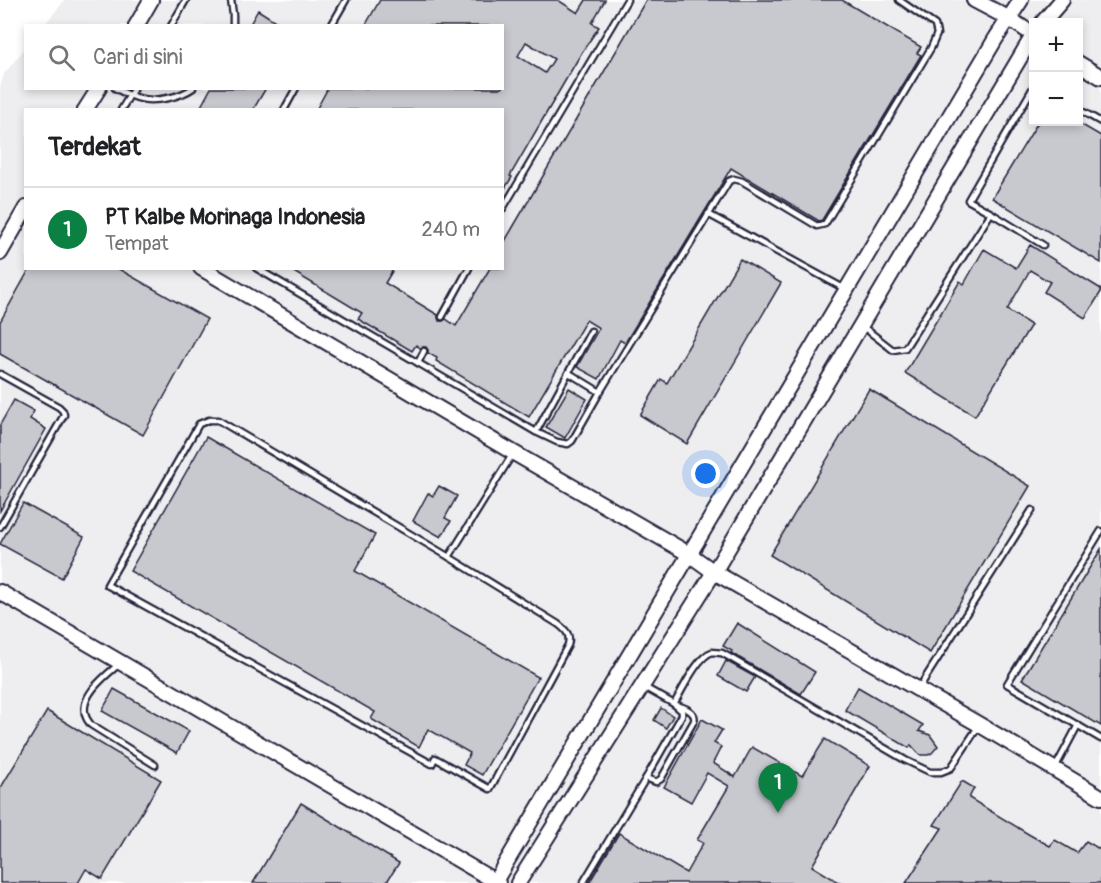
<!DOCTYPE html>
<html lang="id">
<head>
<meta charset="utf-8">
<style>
  :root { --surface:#fff; --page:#f2f2f2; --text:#202124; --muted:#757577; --line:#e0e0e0; --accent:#0b8043 }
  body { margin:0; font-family:Pangolin,sans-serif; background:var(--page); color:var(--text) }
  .controls { position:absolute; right:18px; top:18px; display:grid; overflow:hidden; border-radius:0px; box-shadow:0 3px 9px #0003 }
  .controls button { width:54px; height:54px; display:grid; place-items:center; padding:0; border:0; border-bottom:2px solid var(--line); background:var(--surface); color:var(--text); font:30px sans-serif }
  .you { position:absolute; left:706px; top:474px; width:21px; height:21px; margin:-15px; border:4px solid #fff; border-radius:50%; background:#1a73e8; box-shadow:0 0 0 9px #1a73e833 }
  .badge { display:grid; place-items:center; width:39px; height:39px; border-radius:50%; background:var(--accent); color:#fff; font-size:20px; font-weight:700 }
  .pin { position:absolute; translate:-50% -50px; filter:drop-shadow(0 2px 3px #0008) }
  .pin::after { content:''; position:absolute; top:32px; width:21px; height:18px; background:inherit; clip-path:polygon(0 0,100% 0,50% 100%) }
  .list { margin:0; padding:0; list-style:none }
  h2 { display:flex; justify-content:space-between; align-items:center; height:78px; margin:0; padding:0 24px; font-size:26px }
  h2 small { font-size:20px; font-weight:400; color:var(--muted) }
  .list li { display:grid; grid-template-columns:39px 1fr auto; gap:18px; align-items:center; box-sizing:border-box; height:84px; padding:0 24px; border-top:2px solid var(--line) }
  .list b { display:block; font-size:22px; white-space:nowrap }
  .list p { margin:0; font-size:20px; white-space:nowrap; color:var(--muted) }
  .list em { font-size:20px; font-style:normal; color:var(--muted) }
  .icon { flex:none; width:33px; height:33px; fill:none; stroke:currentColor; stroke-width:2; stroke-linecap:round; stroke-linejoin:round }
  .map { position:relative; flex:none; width:1101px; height:883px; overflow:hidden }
  .search { position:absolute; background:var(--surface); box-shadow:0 3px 9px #0003; left:24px; top:24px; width:480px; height:66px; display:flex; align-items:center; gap:15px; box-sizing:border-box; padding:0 21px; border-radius:0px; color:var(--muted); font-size:22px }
  .panel { position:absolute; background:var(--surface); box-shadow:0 3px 9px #0003; left:24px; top:108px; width:480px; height:162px; border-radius:0px }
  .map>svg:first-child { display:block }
  .built { fill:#eeeef1; fill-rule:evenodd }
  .building { fill:#c8c8cf; stroke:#22223b; stroke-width:1.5; fill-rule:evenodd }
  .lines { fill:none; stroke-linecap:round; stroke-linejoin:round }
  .lane-casing { stroke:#22223b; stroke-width:9 }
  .secondary-casing { stroke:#22223b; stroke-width:18 }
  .lane { stroke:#fff; stroke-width:4.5 }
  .secondary { stroke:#fff; stroke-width:14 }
</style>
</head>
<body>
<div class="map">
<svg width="1101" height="883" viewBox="0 0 1101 883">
  <rect width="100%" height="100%" fill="#fff"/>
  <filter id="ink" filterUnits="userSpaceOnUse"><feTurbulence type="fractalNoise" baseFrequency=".0167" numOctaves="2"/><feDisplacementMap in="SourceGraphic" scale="12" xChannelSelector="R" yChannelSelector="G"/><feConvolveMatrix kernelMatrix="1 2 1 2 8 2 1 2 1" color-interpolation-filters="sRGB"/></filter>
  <g filter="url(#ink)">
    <path class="built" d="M65,0H1101V883H0V87L4,74L25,48L26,88H502V26L44,25ZM1034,22H1078V122H1034ZM26,110H502V268H26Z"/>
    <g class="building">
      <path d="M380,0H558L578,13L586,0H605L592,23L599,27L582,52L540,124L510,176L512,177L502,193V110H316L328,88H502V26H365ZM526,42L554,59L545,73L518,56Z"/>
      <path d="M646,0H842L921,47L917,53L921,55L822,220L819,221L731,168L625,343L620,340L599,379L577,367L599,328L586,320L529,417L436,361L437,358L428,353V350L426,347H423L420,348L416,345L412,351L358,319L362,313L287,268H394L385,283L438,315V318L439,321H443L446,319L456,326L490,268H502V246Z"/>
      <path d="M258,10L283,26H249Z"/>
      <path d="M211,88H266L253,110H199Z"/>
      <path d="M1038,122H1077L1101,136V263L992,198Z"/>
      <path d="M1030,245L1101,289V292L1085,318L1044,292L1050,282L1030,270L1007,310L1031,325L975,416L905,373L960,281L964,284L984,249L1016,268Z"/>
      <path d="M740,259L781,283L687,444L640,415L661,379L667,383Z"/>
      <path d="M30,268H117L207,319L143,435L0,354V322Z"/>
      <path d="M569,388L587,399L565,438L546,427Z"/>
      <path d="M869,389L1030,486L930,653L770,555Z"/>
      <path d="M14,400L34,411L30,419L46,429L0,511V425Z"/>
      <path d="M206,437L375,535L355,571L538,677L482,775L464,765L470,753L428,729L419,747L371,719L375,712L130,571Z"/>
      <path d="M439,486L457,496L445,518L451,521L441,537L413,521L428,493L433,496Z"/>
      <path d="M23,503L84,537L62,578L0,544Z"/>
      <path d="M1101,549V726L1022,679Z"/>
      <path d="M737,623L815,672L801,694L731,653L732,651L723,646Z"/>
      <path d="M726,661L755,677L746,692L718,676Z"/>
      <path d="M858,687L923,725L919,731L930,735L938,746L932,753L928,755H921L918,753L911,745L909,748L845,710Z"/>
      <path d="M114,689L189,731L177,753L102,711Z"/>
      <path d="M661,708L673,716L666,728L654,720Z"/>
      <path d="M47,711L161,780L102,879L86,869L78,883H0V789Z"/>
      <path d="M702,719L722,730L714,743L721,747L713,763L735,777L752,747L802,776L825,739L870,766L812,866L840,883H589L619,833L686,873L703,843L697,840L729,786L707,773L691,802L664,787Z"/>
      <path d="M962,781L974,788L969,798L1030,835L1050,846L1055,840L1077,853L1086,841L1101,850V883H906L942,828L934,825Z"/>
      <path d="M301,803L399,863L386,883H253Z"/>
    </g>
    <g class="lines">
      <g class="lane-casing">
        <g id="lane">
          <path d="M231,0L233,15V26"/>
          <path d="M171,26L186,0"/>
          <path d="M331,26L346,0"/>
          <path d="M115,88C124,93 132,97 142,99C157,102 180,97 193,88"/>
          <path d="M1078,109L1101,122"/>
          <path d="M121,110L134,88"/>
          <path d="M284,110L296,88"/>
          <path d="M502,210L627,0"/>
          <path d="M991,213L968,200L1034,86"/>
          <path d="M708,214L845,289"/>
          <path d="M256,268L536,432L557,442L568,444L572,441L600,392L729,181L734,179L742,181L817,226L825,224L931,48L937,34L935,25L899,0"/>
          <path d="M442,317L469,268"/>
          <path d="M862,326L893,350L905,348L991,213L1043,245"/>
          <path d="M418,363L424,351"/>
          <path d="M569,373L600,392"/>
          <path d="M0,374L59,407L63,411L64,415L0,527"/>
          <path d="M209,420H218L449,557L558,624C566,630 571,635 568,645L490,789L435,758L432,764L107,585L199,424Z"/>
          <path d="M536,432L591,331"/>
          <path d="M1101,531L1007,684L1101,739"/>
          <path d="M449,557L512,455"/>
          <path d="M118,665C105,676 78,697 86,717C87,720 89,722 91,725L155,765"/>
          <path d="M919,688L1032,510"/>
          <path d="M674,704C682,691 697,657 712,652C714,652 720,653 722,653L905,760L930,772H941L951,768L978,727"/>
          <path d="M1055,768L1078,725"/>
          <path d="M646,778L656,782L661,779L694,721C697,712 684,707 676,705"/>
          <path d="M583,883L646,778L682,715V711L674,704L644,687"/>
        </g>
      </g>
      <g class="secondary-casing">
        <g id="secondary">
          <path d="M974,0L1008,18L1034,35"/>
          <path d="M1043,22L1062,0"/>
          <path d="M136,26L151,0"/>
          <path d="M1078,63L1101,77"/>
          <path d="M85,110L99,88"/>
          <path d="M0,253L26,208"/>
          <path d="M201,268L514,453L689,554L714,572L980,725L1101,797"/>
          <path d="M0,592L498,883"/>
          <path d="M494,883L996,38L1021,0"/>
          <path d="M518,883L714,572L1034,34"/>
        </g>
      </g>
      <use href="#lane" class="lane"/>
      <use href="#secondary" class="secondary"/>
    </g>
  </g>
</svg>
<div class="controls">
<button>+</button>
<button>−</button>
</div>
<div class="you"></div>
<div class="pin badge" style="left:778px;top:813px">1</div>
<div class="search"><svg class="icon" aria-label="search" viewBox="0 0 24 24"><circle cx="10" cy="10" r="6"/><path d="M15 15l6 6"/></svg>Cari di sini</div>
<section class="panel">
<h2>Terdekat<small></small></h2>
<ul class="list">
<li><span class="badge">1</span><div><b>PT Kalbe Morinaga Indonesia</b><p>Tempat</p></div><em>240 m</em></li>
</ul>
</section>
</div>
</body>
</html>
